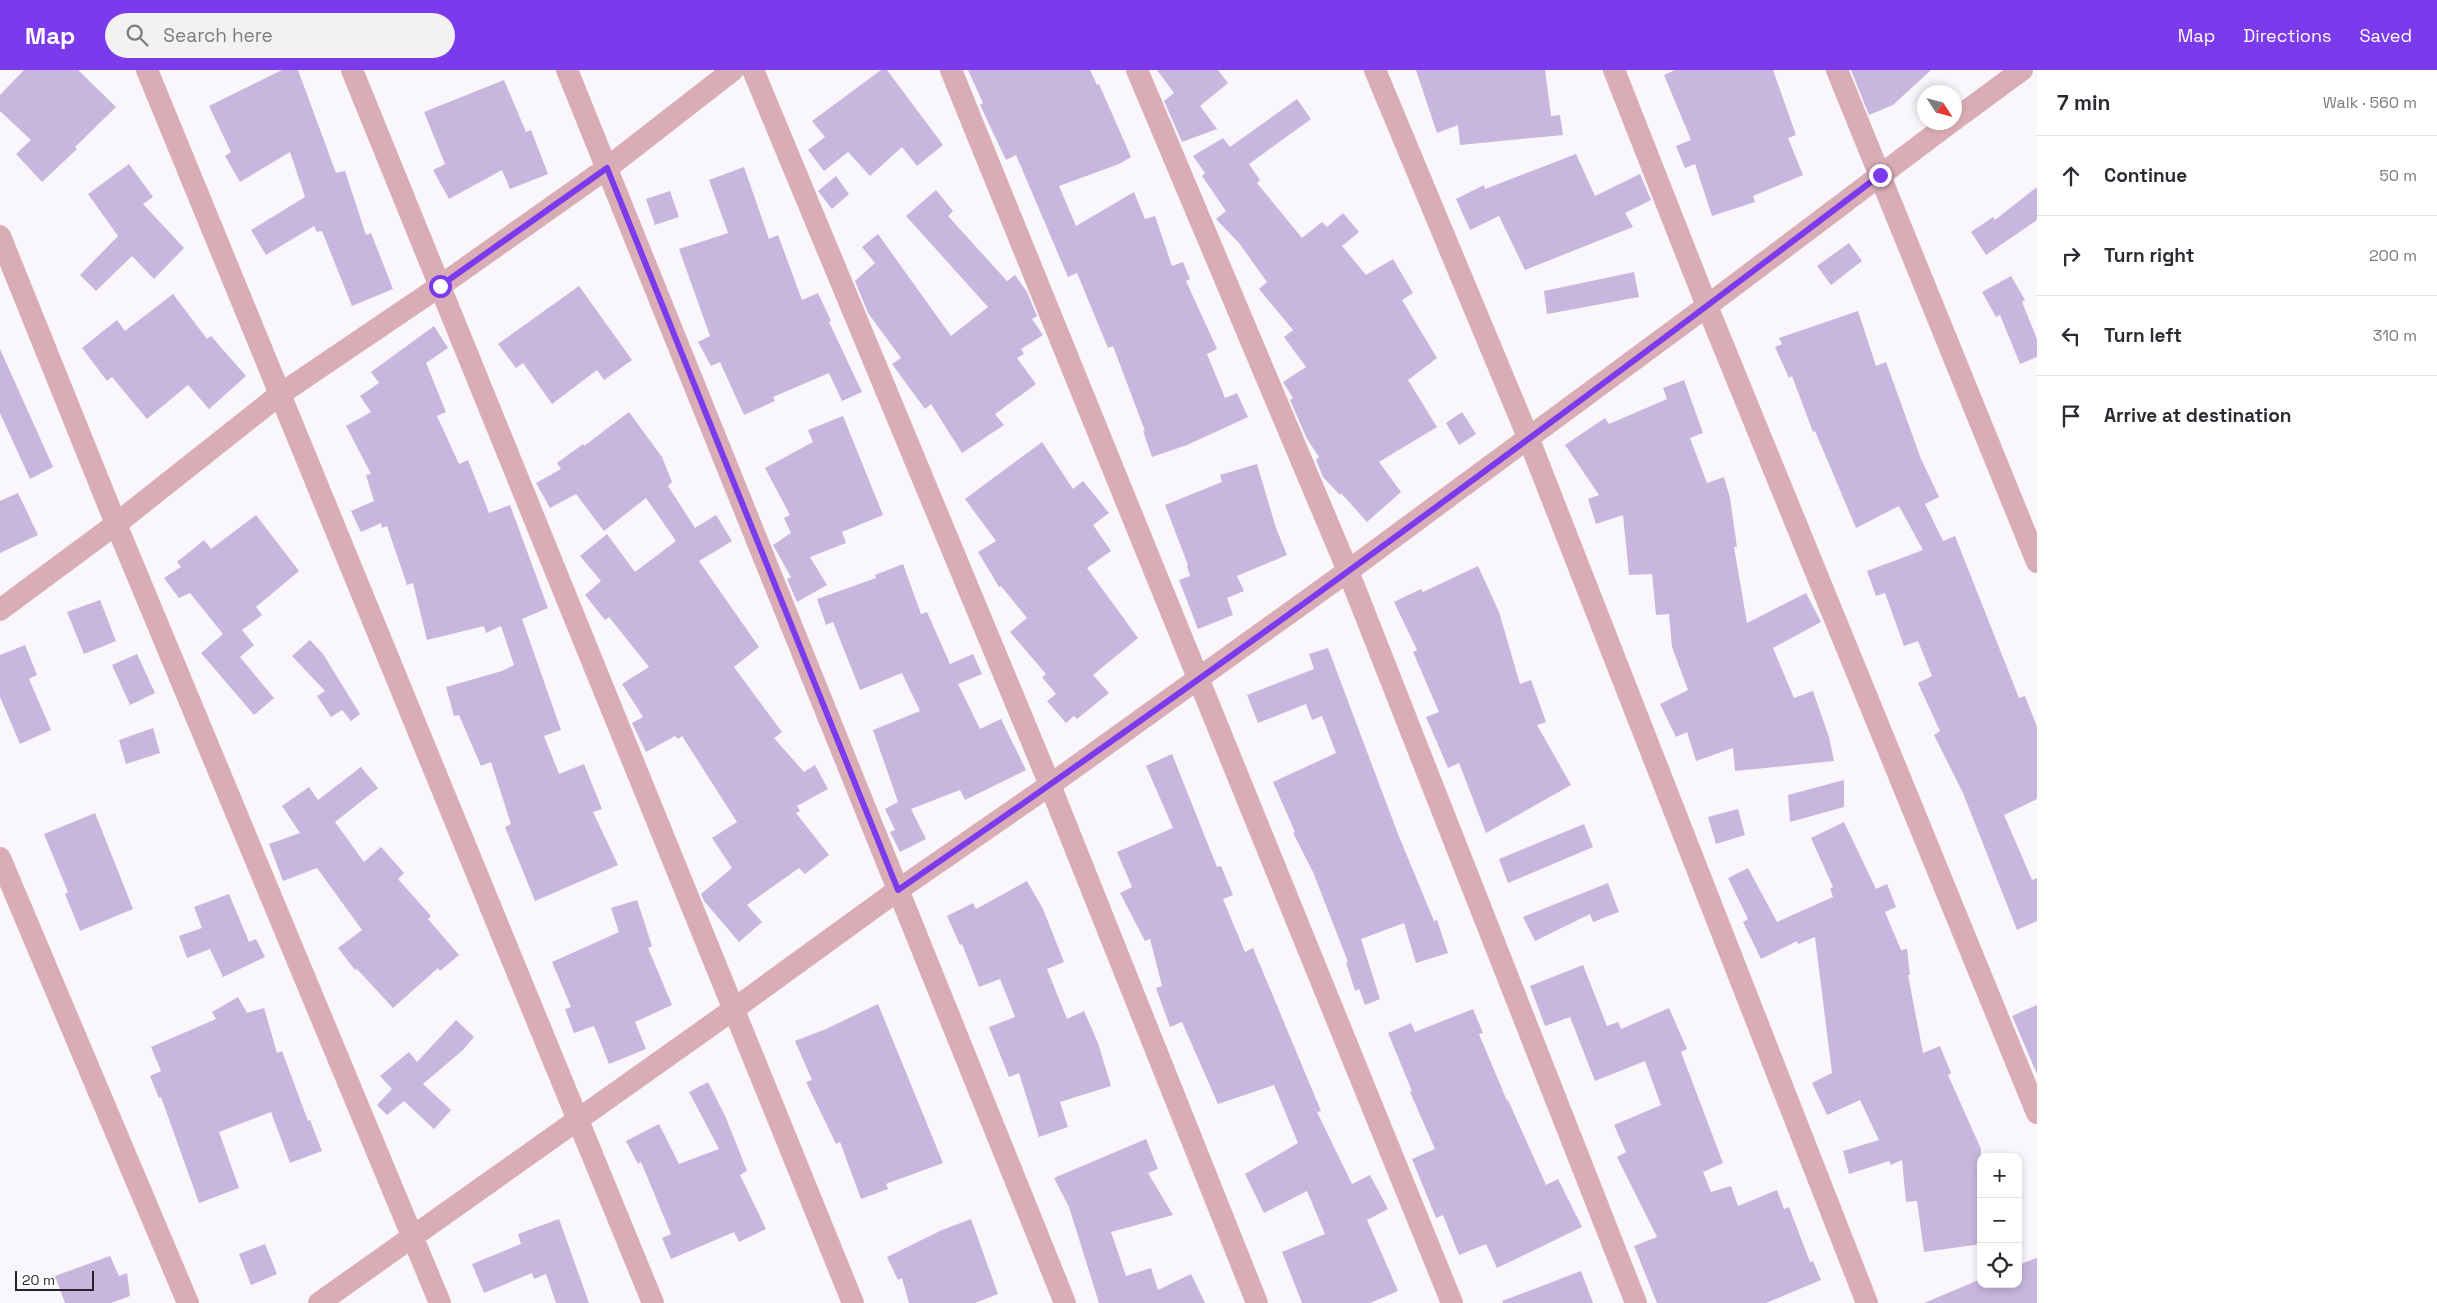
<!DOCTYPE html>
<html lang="en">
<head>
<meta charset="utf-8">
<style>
  :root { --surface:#fff; --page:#f2f2f3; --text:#2b2b33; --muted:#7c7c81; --line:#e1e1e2; --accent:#7c3aed }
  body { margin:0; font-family:"Space Grotesk",sans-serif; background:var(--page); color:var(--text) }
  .controls { position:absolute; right:15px; bottom:15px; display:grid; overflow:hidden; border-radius:10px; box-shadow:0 2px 8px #0003 }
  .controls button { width:45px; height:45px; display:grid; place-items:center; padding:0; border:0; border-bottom:1px solid var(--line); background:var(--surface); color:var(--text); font:25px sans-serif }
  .compass { position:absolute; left:1917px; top:15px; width:45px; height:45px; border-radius:50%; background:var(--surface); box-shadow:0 2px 8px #0003; rotate:126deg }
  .scale { position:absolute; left:15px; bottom:12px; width:79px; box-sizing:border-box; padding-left:5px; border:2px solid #26222a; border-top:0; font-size:14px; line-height:18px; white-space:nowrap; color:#26222a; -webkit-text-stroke:4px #fff; paint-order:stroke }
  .stop { position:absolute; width:15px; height:15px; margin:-11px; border:4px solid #7c3aed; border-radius:50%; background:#fff }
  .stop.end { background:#7c3aed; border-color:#fff; box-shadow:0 1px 5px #0008 }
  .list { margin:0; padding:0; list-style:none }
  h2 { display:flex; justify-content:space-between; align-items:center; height:65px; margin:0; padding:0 20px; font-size:21px }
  h2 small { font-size:16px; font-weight:400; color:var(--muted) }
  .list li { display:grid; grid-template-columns:32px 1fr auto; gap:15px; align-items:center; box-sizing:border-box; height:80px; padding:0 20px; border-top:1px solid var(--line) }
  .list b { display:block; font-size:19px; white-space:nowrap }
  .list em { font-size:16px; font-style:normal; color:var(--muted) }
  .icon { flex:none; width:28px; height:28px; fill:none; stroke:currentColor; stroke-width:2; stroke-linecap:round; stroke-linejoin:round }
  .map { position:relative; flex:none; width:2037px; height:1233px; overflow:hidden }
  header { display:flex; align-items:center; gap:30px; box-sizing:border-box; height:70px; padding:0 25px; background:var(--accent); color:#fff }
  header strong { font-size:24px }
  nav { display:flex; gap:28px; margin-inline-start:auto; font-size:18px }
  .search { width:350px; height:45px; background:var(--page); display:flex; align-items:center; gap:12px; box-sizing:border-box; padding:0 18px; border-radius:28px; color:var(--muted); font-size:19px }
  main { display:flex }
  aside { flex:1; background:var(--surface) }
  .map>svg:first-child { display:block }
  .building { fill:#c8b6de }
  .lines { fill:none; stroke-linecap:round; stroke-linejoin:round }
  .street { stroke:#d9acb6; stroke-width:22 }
  .route { stroke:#7c3aed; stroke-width:6 }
</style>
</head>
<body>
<header>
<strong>Map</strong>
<div class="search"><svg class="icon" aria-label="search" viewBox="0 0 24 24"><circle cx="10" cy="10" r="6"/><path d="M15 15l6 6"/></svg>Search here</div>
<nav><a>Map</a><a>Directions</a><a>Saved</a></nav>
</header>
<main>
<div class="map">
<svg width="2037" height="1233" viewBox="0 0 2037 1233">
  <rect width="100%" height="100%" fill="#f9f7fc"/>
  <g class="building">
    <path d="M24,0H78L116,37L75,77L77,79L42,112L16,84L31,70L0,41V25Z"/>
    <path d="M282,0H298L336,103L345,101L366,165L371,163L393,219L352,236L322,161L317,162L314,156L266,185L251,160L305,127L290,82L240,112L225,86L231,82L209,36Z"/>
    <path d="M881,0H887L943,75L917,96L902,77L870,106L848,82L824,101L808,80L825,67L812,51Z"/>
    <path d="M968,0H1090L1097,15L1099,14L1131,87L1119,94L1059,116L1076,156L1134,122L1145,149L1155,146L1172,196L1183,192L1190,209L1186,211L1217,279L1207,284L1225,328L1237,323L1248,347L1187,375L1152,387L1143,361H1145L1113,276L1108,278L1077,203L1068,207L1016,85L1006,90L980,35L983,33Z"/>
    <path d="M1157,0H1218L1228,13L1200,36L1217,59L1182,72L1164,31L1174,23Z"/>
    <path d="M1416,0H1545L1551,46L1560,45L1563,65L1460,75L1458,55L1437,63Z"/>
    <path d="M1675,0H1773L1796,65L1788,68L1803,105L1753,126L1755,132L1712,146L1695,94L1685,98L1676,76L1691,70L1664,5Z"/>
    <path d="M1851,0H1931L1893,35L1869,45Z"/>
    <path d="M504,10L526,62L531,60L548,104L510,119L502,100L449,129L433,100L445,94L424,42Z"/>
    <path d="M1297,29L1311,49L1249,94L1260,110L1257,113L1302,168L1322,152L1327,157L1343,143L1359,162L1342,176L1366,205L1393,189L1413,223L1402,230L1437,288L1408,310L1437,357L1379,392L1401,422L1367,452L1341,423L1340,425L1323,407L1316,390L1319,387L1307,369L1290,330L1293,328L1283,312L1306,297L1284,267L1293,260L1259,219L1267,212L1239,173L1216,149L1226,141L1202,106L1205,103L1193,86L1223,68L1230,77Z"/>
    <path d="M1576,84L1595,126L1640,104L1651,130L1625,143L1633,157L1525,200L1499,146L1470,160L1456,129L1484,115L1485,119Z"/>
    <path d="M129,94L153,127L143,134L184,178L154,209L132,186L96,221L80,205L118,166L88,124Z"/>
    <path d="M744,97L769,169L778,165L802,230L818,223L831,251L829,252L862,322L842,331L829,303L773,327L775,331L744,345L720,292L711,296L698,272L710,266L679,179L728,163L709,110Z"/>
    <path d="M836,106L849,124L832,139L818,121Z"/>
    <path d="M2037,117V150L1986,185L1971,162L1993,147L1995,150Z"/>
    <path d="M936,120L953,141L948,146L1007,211L1015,205L1027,222L1037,246L1032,249L1043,265L1021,279L1024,284L1017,288L1036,314L995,344L1004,355L962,383L931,334L925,339L892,294L901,288L868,243L855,211L875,193L862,177L878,164L951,266L988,237L906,146Z"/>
    <path d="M670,121L679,147L655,155L646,129Z"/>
    <path d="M1849,173L1862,191L1831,215L1817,196Z"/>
    <path d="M1634,202L1639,227L1547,244L1544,221Z"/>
    <path d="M2011,206L2025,230L2022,232L2037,269V287L2020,294L2000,245L1996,247L1982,222Z"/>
    <path d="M579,216L632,290L604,310L597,300L552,334L523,293L516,298L498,274Z"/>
    <path d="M173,224L207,269L211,266L246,306L209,339L188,315L147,349L112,307L107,311L82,278L117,250L125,261Z"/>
    <path d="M1858,241L1876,296L1886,292L1921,389L1939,427L1925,434L1943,471L1955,466L2019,628L2025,626L2037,657V729L2004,745L2032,810L2037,808V851L2017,860L1963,723L1934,665L1940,661L1918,613L1932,606L1918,571L1904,576L1885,523L1876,526L1867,501L1923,480L1899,436L1856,458L1815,361L1813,362L1792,306L1789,308L1775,277L1782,274L1779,268Z"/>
    <path d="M434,256L448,278L426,293L446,342L437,346L459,394L468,390L489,443L510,435L548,538L522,549L561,660L544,666L559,704L584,694L602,739L593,742L618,795L535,831L505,757L511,754L491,692L481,696L459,645L454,646L446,617L502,601L514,595L501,556L486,563L484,556L427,570L413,513L407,515L387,456L382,458L381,453L361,462L351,441L374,431L366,405L371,404L346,356L371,342L360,326L379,313L371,302Z"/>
    <path d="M0,279L53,397L30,409L0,343Z"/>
    <path d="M1684,310L1703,363L1690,368L1707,413L1724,407L1730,428L1737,477H1734L1747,553L1806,523L1821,552L1773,578L1794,628L1813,621L1829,667L1834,691L1735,701L1733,678L1696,691L1687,662L1676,667L1660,634L1688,620L1672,577L1669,544L1656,545L1652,504L1629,505L1623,445L1596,454L1588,429L1599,425L1565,375L1605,348L1609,354L1667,329L1663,318Z"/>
    <path d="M629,342L662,387L672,412L668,416L695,458L716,445L732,471L699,491L759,577L734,597L782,662L774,668L804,702L815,695L828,719L797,736L800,741L796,743L829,785L805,804L799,798L747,835L762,852L739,872L704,831L701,824L732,798L712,768L737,752L682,666L678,669L675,666L646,682L632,653L643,647L622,614L649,597L609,547L605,550L585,525L601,511L580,486L607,464L635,502L676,471L646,428L604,461L576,424L550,438L536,413L561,399L557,393L583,374L584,376Z"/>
    <path d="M1462,342L1476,364L1459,375L1446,353Z"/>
    <path d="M843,346L883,445L842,462L846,473L810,487L827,515L797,532L787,509L791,507L773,475L791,463L784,448L790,445L765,398L813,372L808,360Z"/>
    <path d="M1042,372L1073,419L1083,411L1109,443L1093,455L1111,481L1087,498L1138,568L1093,605L1109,623L1077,649L1074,646L1066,653L1047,631L1056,624L1042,607L1046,604L1010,562L1027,548L1001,516L999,517L978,482L996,471L965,429Z"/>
    <path d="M1257,394L1276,458L1287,485L1237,506L1244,521L1227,528L1233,545L1198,559L1179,510L1190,506L1187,496L1188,495L1165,435L1222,412L1220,405Z"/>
    <path d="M18,423L38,465L0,483V431Z"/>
    <path d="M256,445L299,501L256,537L262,545L242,560L254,575L240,587L274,628L254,645L201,583L223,564L190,523L179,528L164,508L181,497L177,492L204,470L211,479Z"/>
    <path d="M903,494L921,544L927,542L950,594L973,584L982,604L958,614L980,659L1001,649L1026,700L965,730L960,720L911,739L926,769L900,782L890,762L895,760L885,739L898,732L873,660L920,641L902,603L860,620L833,552L826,555L817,529L876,508L875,505Z"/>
    <path d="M1478,496L1499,542L1520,614L1531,610L1546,652L1537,655L1571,715L1486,763L1459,693L1448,698L1426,647L1439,642L1413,582L1417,580L1394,532L1421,519L1423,522Z"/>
    <path d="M100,530L116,571L84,584L67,542Z"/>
    <path d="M310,570L323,584L360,644L351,651L342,640L331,647L317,626L325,621L292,586Z"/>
    <path d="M25,575L37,605L29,609L51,660L20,674L0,627V585Z"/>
    <path d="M1328,578L1398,764L1434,851L1437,850L1448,883L1416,893L1404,853L1361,869L1380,929L1365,935L1359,919L1355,921L1346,892H1348L1313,802L1293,763L1295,762L1273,712L1336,683L1322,646L1312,650L1306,634L1258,653L1247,625L1314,599L1309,584Z"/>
    <path d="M137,584L155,623L130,635L112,595Z"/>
    <path d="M153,658L160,683L126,694L119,670Z"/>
    <path d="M1172,684L1217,797L1221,796L1233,825L1223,829L1245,882L1253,878L1321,1041L1317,1042L1352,1114L1370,1105L1388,1139L1367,1150L1398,1221L1370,1233H1302L1282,1182L1325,1164L1307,1121L1264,1143L1245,1104L1298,1073L1274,1015L1218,1034L1182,952L1170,957L1156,918L1162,916L1150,869L1145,871L1120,823L1132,817L1117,782L1173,758L1146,696Z"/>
    <path d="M361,697L378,718L335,752L364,792L381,777L404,803L398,809L431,846L428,849L459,885L440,901L438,898L393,938L357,899L355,900L338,878L362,860L317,798L283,811L269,774L300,763L282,736L309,717L318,730Z"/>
    <path d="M1844,710V737L1790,752L1788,725Z"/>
    <path d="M1738,739L1745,765L1716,774L1708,747Z"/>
    <path d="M95,743L133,839L80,861L65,824L68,822L44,764Z"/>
    <path d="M1844,752L1876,819L1887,814L1896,837L1885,842L1901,880L1907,879L1910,905H1908L1923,983L1940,976L1951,1003L1948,1005L1981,1079V1174L1924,1182L1917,1131L1906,1132L1902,1090L1891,1095L1889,1091L1849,1104L1843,1081L1879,1070L1860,1030L1827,1045L1812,1013L1832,1003L1815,867L1798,874L1797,871L1761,889L1743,852L1748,849L1728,808L1748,798L1777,852L1833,827L1830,818L1833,817L1811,768Z"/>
    <path d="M1584,754L1593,777L1508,813L1499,789Z"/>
    <path d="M1027,811L1043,839L1064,892L1047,899L1067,949L1084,941L1098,973L1111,1016L1060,1032L1068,1057L1039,1067L1019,1003L1009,1007L989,957L1015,947L1000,909L979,917L962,874L960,875L947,846L973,833L976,839Z"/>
    <path d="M1608,813L1619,842L1593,852L1590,844L1535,871L1523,847Z"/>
    <path d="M229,824L249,872L256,869L265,887L223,907L210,879L187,888L179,866L202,858L194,837Z"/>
    <path d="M637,830L652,876L648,878L672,935L635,952L646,979L609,994L594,956L574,963L565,939L571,937L552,892L619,862L611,838Z"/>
    <path d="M1583,895L1607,956L1618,952L1621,959L1669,938L1687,979L1681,982L1723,1093L1703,1102L1711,1122L1731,1116L1738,1136L1777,1120L1784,1139L1789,1137L1810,1192L1813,1191L1821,1210L1766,1233H1657L1634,1176L1657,1167L1617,1087L1626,1082L1614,1055L1661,1035L1645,991L1595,1011L1570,947L1545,956L1530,916Z"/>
    <path d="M238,927L247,943L264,938L277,983L282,981L308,1051L310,1050L322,1081L290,1093L271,1042L219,1062L239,1118L199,1133L161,1027L159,1028L150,1006L161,1001L151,977L216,949L212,942Z"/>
    <path d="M878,934L943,1093L886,1114L888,1119L861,1129L840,1072L836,1074L806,1012L812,1010L795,971L826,959Z"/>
    <path d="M2037,935V1004L2012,946Z"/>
    <path d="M1473,939L1483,963L1479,964L1507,1031L1508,1030L1546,1115L1558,1109L1582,1157L1497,1198L1486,1174L1459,1185L1443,1145L1436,1148L1412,1089L1435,1079L1410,1022L1412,1021L1388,963L1411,953L1415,962Z"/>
    <path d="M456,950L474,967L463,980L423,1014L451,1040L434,1059L404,1031L387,1045L377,1035L392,1019L380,1006L409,982L417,992Z"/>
    <path d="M708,1012L726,1048L747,1101L740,1105L766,1159L739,1172L734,1162L671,1189L662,1168L671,1164L641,1092L638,1094L626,1071L659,1054L679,1094L719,1079L689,1022Z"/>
    <path d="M1146,1069L1158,1099L1148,1103L1173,1145L1111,1162L1126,1206L1151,1198L1158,1220L1191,1204L1205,1233H1099L1069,1137L1054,1108Z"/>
    <path d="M559,1149L589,1233H556L546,1204L534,1209L532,1203L484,1223L472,1194L521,1174L518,1164Z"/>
    <path d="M971,1149L998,1224L975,1233H909L902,1208L898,1210L887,1187L942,1160Z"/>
    <path d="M265,1174L277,1204L251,1215L239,1184Z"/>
    <path d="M110,1186L119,1206L127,1203L130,1226L111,1233H65L55,1206Z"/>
    <path d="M2037,1188V1233H1924L1981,1209V1214H2018V1195Z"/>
    <path d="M1581,1201L1593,1233H1503L1502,1231Z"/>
  </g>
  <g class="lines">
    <g class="street">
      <path d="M147,0L653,1233"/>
      <path d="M352,0L853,1233"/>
      <path d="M567,0L1065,1233"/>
      <path d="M753,0L1050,715L1257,1233"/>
      <path d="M951,0L1452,1233"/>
      <path d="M1137,0L1348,501L1636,1233"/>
      <path d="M1375,0L1528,367L1867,1233"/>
      <path d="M1614,0L1707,236L2037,1043"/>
      <path d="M1837,0L2037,492"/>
      <path d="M1954,50L2022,0"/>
      <path d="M0,166L116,454L440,1233"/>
      <path d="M0,540L116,454L279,325L440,216L607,98L733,0"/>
      <path d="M0,788L188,1233"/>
      <path d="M319,1233L734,939L898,820L1050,715L1348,501L1707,236L1951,52"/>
    </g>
  </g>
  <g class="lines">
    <path class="route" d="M440,216L607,98L898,820C1232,591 1558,350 1880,105"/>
  </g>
</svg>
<div class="controls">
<button>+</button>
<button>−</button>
<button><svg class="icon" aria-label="locate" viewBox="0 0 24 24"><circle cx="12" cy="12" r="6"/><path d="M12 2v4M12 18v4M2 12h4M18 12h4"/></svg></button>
</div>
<svg class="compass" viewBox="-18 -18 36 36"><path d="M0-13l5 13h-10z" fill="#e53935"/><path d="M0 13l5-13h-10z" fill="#7c7c81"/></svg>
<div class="scale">20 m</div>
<div class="stop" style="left:440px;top:216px"></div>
<div class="stop end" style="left:1880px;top:105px"></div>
</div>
<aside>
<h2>7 min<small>Walk · 560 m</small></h2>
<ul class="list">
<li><svg class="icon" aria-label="ahead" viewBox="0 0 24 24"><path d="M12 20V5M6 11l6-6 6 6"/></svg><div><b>Continue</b></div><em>50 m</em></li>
<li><svg class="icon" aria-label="right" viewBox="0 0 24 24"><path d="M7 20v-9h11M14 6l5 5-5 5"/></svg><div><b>Turn right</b></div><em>200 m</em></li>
<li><svg class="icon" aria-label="left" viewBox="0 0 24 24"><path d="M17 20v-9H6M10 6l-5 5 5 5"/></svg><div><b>Turn left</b></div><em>310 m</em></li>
<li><svg class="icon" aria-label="arrive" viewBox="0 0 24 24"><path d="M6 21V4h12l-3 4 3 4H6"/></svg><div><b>Arrive at destination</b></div></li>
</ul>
</aside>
</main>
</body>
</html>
